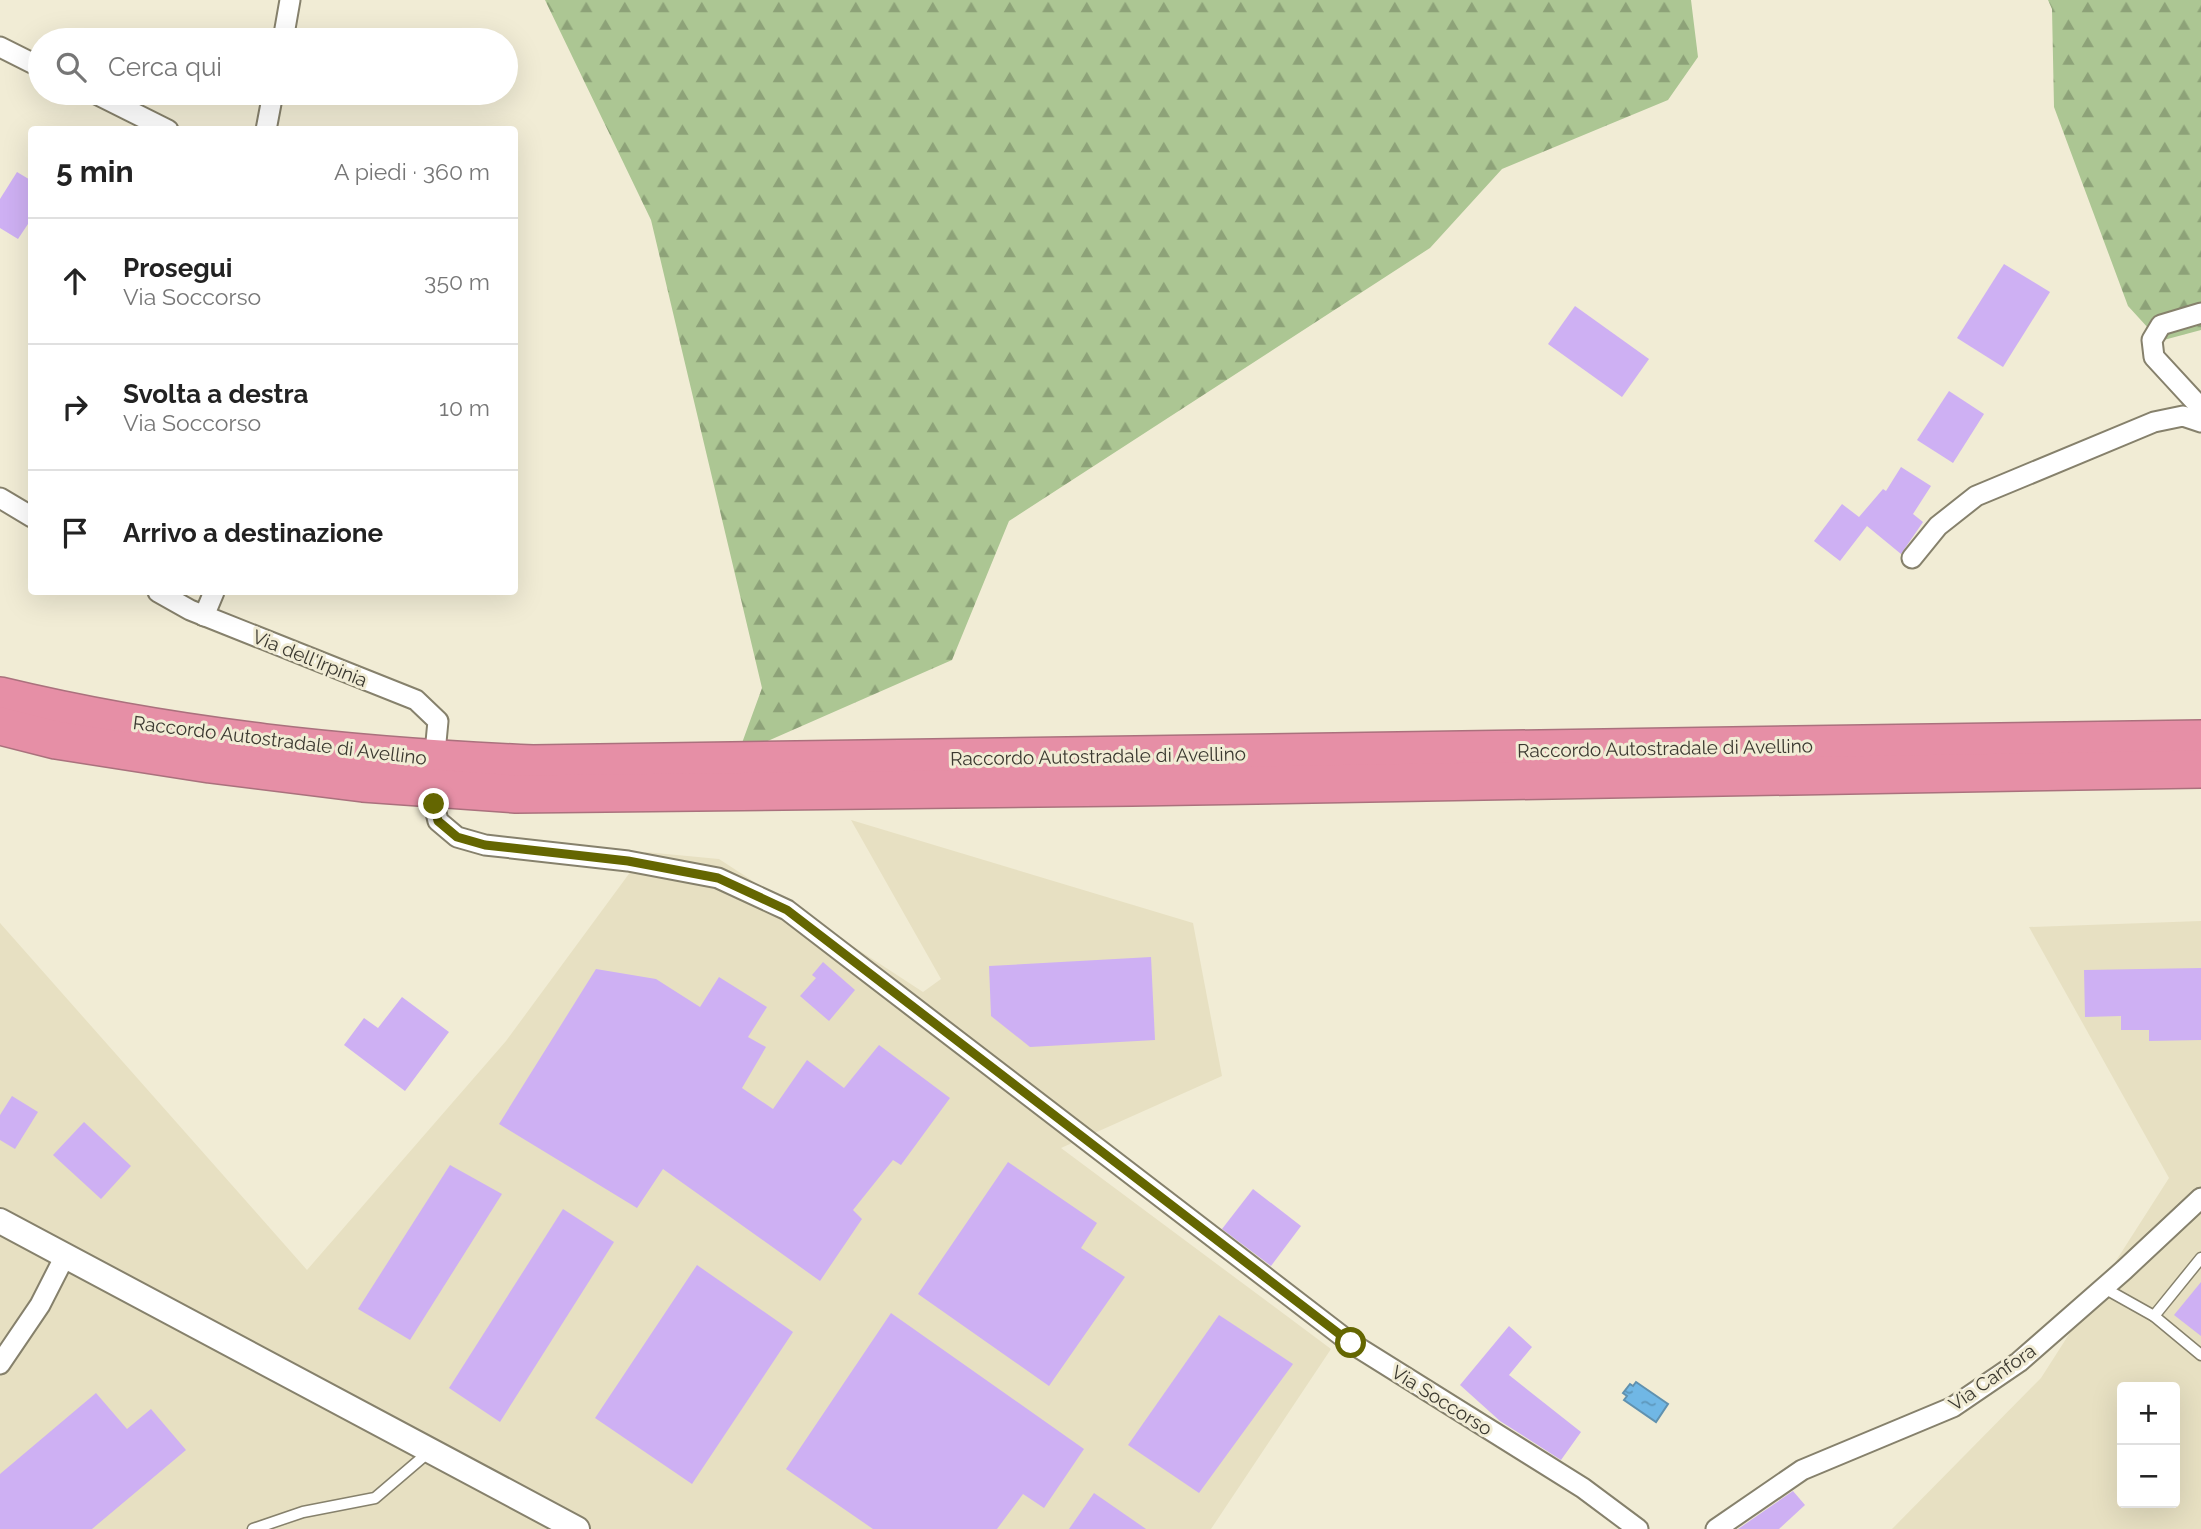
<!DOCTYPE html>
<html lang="it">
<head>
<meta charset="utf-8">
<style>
  :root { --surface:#fff; --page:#f2f2f2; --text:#222; --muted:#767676; --line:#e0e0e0 }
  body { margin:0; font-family:Raleway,sans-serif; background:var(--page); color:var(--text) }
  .controls { position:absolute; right:21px; bottom:21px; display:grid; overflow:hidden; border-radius:7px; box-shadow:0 7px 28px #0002 }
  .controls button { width:63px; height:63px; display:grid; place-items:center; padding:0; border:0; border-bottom:2px solid var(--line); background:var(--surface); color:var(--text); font:35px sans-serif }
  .stop { position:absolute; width:21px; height:21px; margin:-16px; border:5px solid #646601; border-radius:50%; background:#fff }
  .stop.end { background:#646601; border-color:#fff; box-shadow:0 2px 7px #0008 }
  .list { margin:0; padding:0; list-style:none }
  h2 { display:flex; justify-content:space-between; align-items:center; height:91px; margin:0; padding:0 28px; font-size:30px }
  h2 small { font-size:23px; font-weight:400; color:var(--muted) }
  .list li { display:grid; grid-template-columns:46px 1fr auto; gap:21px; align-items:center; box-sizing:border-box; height:126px; padding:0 28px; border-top:2px solid var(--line) }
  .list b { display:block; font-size:26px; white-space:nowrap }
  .list p { margin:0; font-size:23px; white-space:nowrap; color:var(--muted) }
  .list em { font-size:23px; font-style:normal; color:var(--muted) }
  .icon { flex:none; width:38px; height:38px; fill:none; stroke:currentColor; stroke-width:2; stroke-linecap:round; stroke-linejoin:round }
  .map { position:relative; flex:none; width:2201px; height:1529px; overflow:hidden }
  .search { position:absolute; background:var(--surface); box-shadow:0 7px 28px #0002; left:28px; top:28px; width:490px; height:77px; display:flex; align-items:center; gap:18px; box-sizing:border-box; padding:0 24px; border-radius:38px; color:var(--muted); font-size:26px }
  .panel { position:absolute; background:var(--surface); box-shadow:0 7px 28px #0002; left:28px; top:126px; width:490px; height:469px; border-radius:7px }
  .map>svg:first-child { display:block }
  .built { fill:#e7e0c2; fill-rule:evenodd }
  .forest { fill:url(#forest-firs) }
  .water { fill:url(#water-ripples); stroke:#6091af; stroke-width:2 }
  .building { fill:#ceb0f3 }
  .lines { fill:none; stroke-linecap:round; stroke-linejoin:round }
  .service-casing { stroke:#86816c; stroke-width:13 }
  .minor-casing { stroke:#86816c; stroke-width:23 }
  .tertiary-casing { stroke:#86816c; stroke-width:28 }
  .motorway-casing { stroke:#aa717d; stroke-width:40 }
  .service { stroke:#fff; stroke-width:10 }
  .minor { stroke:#fff; stroke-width:19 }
  .tertiary { stroke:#fff; stroke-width:24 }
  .motorway { stroke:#e68fa6; stroke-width:37 }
  .route { stroke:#646601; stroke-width:9 }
  .labels { text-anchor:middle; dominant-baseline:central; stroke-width:6; stroke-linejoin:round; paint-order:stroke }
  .street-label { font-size:19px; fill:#3b3930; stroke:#f1ecd5 }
</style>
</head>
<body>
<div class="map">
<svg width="2201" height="1529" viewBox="0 0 2201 1529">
  <defs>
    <pattern id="forest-firs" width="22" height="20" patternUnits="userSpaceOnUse" patternTransform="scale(1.75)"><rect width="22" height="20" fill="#acc693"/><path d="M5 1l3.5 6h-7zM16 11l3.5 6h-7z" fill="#8da278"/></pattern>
    <pattern id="water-ripples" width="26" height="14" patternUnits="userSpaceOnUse" patternTransform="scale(1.75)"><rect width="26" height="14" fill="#70b7e5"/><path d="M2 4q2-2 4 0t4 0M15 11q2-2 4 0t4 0" fill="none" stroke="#5d96ba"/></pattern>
  </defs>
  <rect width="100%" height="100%" fill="#f1ecd5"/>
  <g class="built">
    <path d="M851,820L1193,923L1222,1076L1061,1148L1331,1349L1211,1529H0V923L307,1270L506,1041L645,852L719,859L923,992L941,979Z"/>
    <path d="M2201,921V1529H1892L2041,1378L2169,1178L2029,927ZM2122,1387H2175V1503H2122Z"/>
  </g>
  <g class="forest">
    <path d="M545,0H1691L1698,57L1668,100L1502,169L1430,248L1009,521L952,660L738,754L762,688L651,220Z"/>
    <path d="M2048,0H2201V330L2160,341L2128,306L2054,107L2052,9Z"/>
  </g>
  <path class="water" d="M1636,1382L1668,1404L1656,1422L1624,1400L1627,1396L1623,1393L1630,1384L1633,1386Z"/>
  <g class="building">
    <path d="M17,172L32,181V218L18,239L0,228V199Z"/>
    <path d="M2004,264L2050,292L2003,367L1957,338Z"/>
    <path d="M1575,306L1649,359L1622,397L1548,344Z"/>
    <path d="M1949,391L1984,414L1953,463L1917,440Z"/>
    <path d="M1901,467L1931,486L1913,514L1923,522L1901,554L1867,526L1840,561L1814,541L1842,504L1859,517L1883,489L1886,491Z"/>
    <path d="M1151,957L1155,1040L1030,1047L991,1016L989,966Z"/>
    <path d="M823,962L855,990L829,1021L800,996L816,978L812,975Z"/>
    <path d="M2201,968V1040L2149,1041V1030H2121V1016L2085,1017L2084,970Z"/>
    <path d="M596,969L656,979L700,1007L719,977L767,1007L748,1037L766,1047L742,1088L773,1109L807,1060L844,1088L879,1045L950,1098L901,1165L893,1160L853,1210L862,1219L820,1281L663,1169L637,1208L499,1124Z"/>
    <path d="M402,997L449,1032L405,1091L344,1045L364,1018L378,1028Z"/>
    <path d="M12,1096L38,1112L15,1149L0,1140V1115Z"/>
    <path d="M84,1122L131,1166L101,1199L53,1155Z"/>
    <path d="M1008,1162L1097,1223L1081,1248L1125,1277L1049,1386L918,1294Z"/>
    <path d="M450,1165L502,1194L410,1340L358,1309Z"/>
    <path d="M1253,1189L1301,1226L1271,1266L1222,1229Z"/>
    <path d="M563,1209L614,1242L500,1422L449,1388Z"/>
    <path d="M697,1265L793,1332L692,1484L595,1418Z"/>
    <path d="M2201,1282V1336L2174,1315Z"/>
    <path d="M891,1313L1084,1449L1044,1508L1023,1494L997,1529H873L786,1469Z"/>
    <path d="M1219,1315L1293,1364L1199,1493L1128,1445Z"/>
    <path d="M1509,1326L1532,1347L1509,1375L1581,1432L1561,1460L1500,1421L1460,1385Z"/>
    <path d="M96,1393L127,1429L151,1409L186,1450L92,1529H0V1474Z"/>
    <path d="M1793,1491L1805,1505L1779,1529H1738Z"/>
    <path d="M1094,1493L1146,1529H1069Z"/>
  </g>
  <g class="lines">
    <g class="service-casing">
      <g id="service">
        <path d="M2201,1258L2154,1316L2201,1355"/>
        <path d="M2104,1288L2154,1316"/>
        <path d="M253,1529L303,1512L375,1498L430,1451"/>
      </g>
    </g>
    <g class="minor-casing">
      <g id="minor">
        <path d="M283,40L290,0"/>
        <path d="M0,47L40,67"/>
        <path d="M94,93L168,130"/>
        <path d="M266,130L273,93"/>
        <path d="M2201,313L2161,325L2152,340L2154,357L2201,408"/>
        <path d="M0,498L32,517"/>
        <path d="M1912,558L1938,526L1976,496L2154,422L2183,416L2201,422"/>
        <path d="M158,592L190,610L416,700L438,721L436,742"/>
        <path d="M204,616L214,592"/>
        <path d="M434,804L438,821L457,837L485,845L628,861L718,878L787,910L1351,1343L1583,1488L1638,1529"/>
        <path d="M0,1364L40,1305L65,1256"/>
        <path d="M1716,1529L1802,1470L1953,1407L2019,1362L2124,1270L2201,1198"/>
      </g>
    </g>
    <g class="tertiary-casing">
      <path id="tertiary" d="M0,1221L577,1529"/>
    </g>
    <g class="motorway-casing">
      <g id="motorway">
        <path d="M0,696C174,738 354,756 533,764L2201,739"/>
        <path d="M0,726L56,740L210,764L363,783L516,794L1132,787L2201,769"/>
      </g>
    </g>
    <use href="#service" class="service"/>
    <use href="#minor" class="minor"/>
    <use href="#tertiary" class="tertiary"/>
    <use href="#motorway" class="motorway"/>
  </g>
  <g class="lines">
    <path class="route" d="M434,804L438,821L457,837L485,845L628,861L718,878L787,910L1351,1343"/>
  </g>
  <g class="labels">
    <g class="street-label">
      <text transform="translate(310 658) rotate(22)">Via dell'Irpinia</text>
      <text transform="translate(280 740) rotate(7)">Raccordo Autostradale di Avellino</text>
      <text transform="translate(1665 748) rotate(-1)">Raccordo Autostradale di Avellino</text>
      <text transform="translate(1098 756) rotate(-1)">Raccordo Autostradale di Avellino</text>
      <text transform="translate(1992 1377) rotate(-35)">Via Canfora</text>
      <text transform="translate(1442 1400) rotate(32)">Via Soccorso</text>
    </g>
  </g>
</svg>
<div class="controls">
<button>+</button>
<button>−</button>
</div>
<div class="stop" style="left:1351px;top:1343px"></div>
<div class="stop end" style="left:434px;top:804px"></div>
<div class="search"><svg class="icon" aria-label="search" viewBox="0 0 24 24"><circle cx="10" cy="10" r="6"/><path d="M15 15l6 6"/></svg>Cerca qui</div>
<section class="panel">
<h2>5 min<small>A piedi · 360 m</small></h2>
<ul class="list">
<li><svg class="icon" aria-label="ahead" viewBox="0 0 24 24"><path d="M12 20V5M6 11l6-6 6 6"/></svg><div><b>Prosegui</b><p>Via Soccorso</p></div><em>350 m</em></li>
<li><svg class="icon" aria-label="right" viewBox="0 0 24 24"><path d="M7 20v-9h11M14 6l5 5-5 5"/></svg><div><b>Svolta a destra</b><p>Via Soccorso</p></div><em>10 m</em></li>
<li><svg class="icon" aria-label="arrive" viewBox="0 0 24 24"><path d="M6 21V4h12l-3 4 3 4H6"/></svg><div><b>Arrivo a destinazione</b></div></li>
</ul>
</section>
</div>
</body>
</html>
